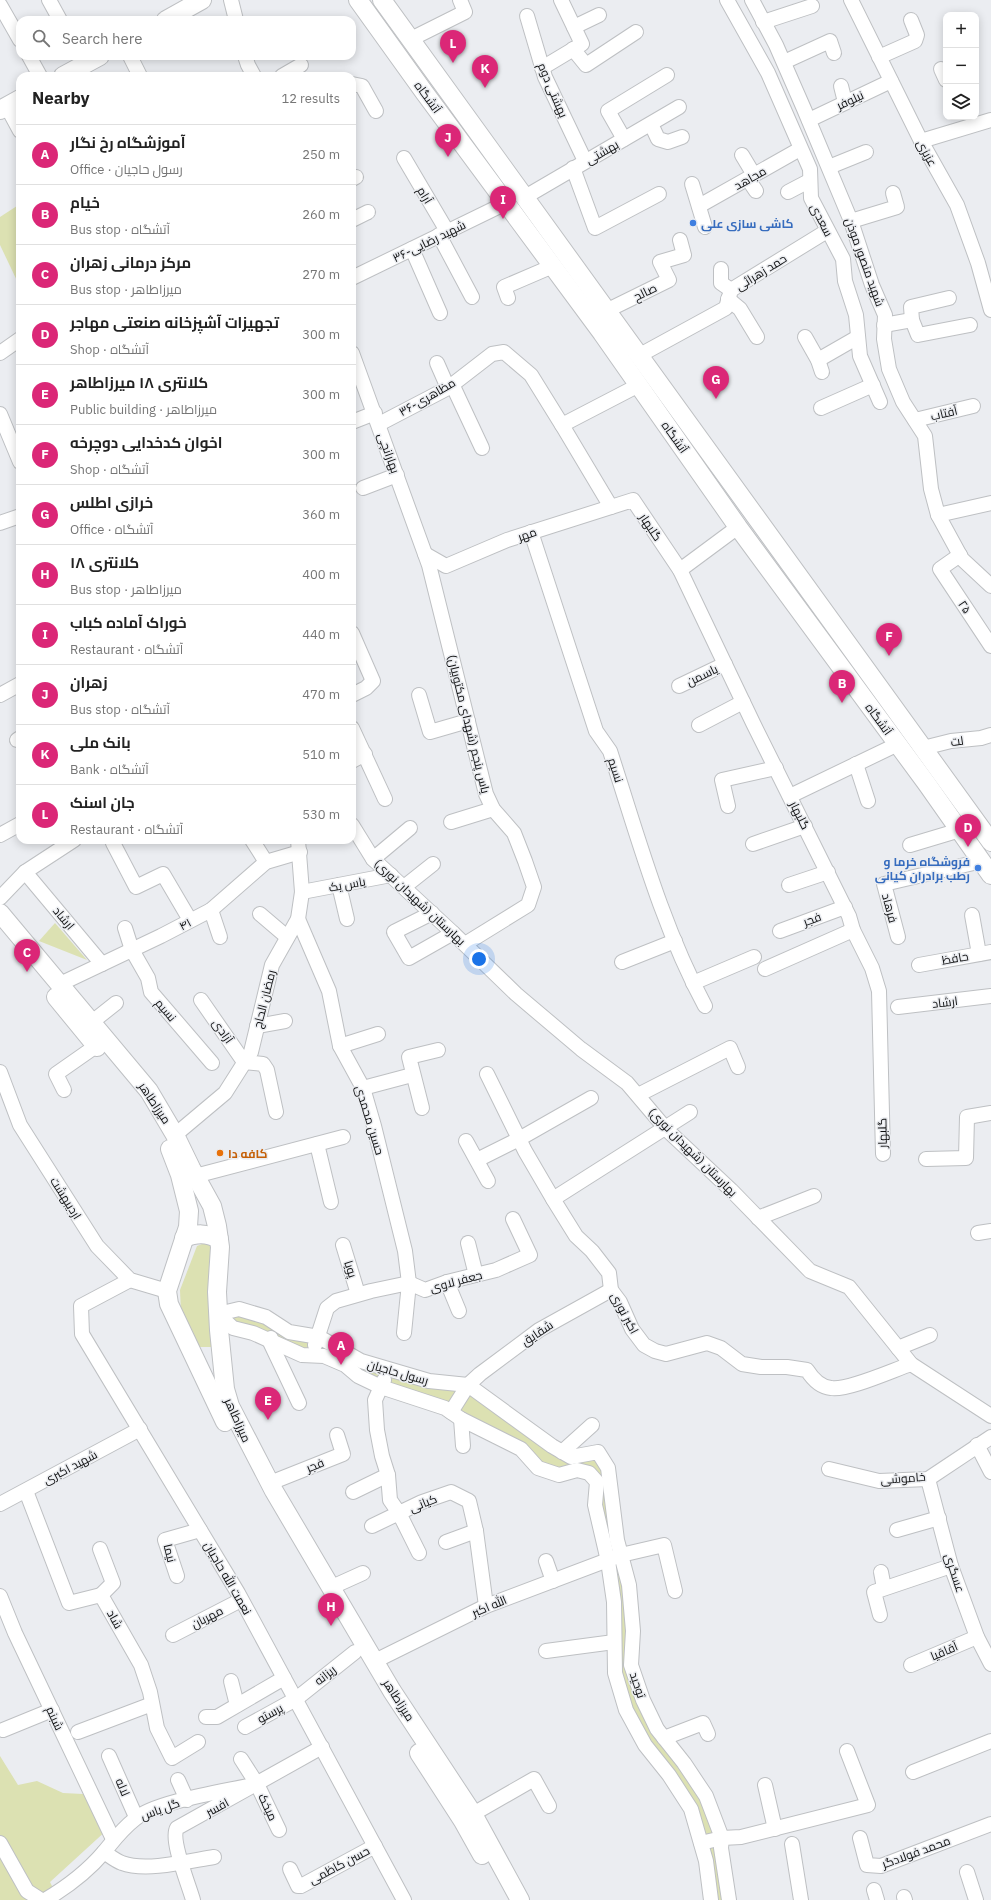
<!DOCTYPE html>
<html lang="en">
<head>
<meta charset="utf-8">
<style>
  :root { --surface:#fff; --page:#f2f2f2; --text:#222; --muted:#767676; --line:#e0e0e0; --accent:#db2777 }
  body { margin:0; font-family:"IBM Plex Sans",Cairo,sans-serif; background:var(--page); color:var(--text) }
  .controls { position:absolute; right:12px; top:12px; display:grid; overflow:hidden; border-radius:8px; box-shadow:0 2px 10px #0003 }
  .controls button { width:36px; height:36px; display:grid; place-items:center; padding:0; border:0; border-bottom:1px solid var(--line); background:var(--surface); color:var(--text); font:20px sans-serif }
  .you { position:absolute; left:479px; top:959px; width:14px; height:14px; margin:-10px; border:3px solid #fff; border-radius:50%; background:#1a73e8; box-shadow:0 0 0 6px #1a73e833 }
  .badge { display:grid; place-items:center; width:26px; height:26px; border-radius:50%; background:var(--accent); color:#fff; font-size:13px; font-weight:700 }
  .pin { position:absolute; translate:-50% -33px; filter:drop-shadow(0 1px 2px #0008) }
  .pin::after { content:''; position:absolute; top:21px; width:14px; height:12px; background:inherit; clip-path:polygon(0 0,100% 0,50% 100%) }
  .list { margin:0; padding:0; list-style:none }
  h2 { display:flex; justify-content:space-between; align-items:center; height:52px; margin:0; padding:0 16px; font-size:17px }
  h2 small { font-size:13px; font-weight:400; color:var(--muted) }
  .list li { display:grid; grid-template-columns:26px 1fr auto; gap:12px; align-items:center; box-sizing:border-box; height:60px; padding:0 16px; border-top:1px solid var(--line) }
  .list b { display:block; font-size:15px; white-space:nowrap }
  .list p { margin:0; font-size:13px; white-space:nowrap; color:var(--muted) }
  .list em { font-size:13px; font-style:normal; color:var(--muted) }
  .icon { flex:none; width:22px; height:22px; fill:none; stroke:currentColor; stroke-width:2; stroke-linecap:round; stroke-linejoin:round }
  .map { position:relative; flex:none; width:991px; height:1900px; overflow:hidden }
  .search { position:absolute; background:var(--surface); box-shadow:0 2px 10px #0003; left:16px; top:16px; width:340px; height:44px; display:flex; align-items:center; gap:10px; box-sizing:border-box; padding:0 14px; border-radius:12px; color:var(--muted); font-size:15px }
  .panel { position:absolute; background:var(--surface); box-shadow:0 2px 10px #0003; left:16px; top:72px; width:340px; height:772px; border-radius:12px }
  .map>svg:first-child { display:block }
  .green { fill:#dce1b2 }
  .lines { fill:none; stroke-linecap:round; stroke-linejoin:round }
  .minor-casing { stroke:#bec0c3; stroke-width:16 }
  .major-casing { stroke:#bec0c3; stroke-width:20 }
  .minor { stroke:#fff; stroke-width:14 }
  .major { stroke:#fff; stroke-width:18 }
  .shop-dot { fill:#3f7fe0; stroke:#ebedf1; stroke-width:1.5 }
  .food-dot { fill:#e8710a; stroke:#ebedf1; stroke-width:1.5 }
  .labels { text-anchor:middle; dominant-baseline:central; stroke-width:3; stroke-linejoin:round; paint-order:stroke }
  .street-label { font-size:12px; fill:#0e0f10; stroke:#ebedf1 }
  .shop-label { font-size:12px; font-weight:bold; fill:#366cbe; stroke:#ebedf1; text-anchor:start }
  .food-label { font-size:12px; font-weight:bold; fill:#c56008; stroke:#ebedf1; text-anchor:start }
</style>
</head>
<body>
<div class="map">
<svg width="991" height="1900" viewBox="0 0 991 1900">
  <rect width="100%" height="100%" fill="#ebedf1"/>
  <g class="green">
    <path d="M20,204V287L0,245V217Z"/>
    <path d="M55,923L87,960L39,941Z"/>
    <path d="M207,1242L213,1246V1347H198L181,1313L180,1290L197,1246Z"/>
    <path d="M238,1312L346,1355L465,1387L559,1452L598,1456L626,1579L630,1664L687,1770L719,1837L728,1900H712L693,1810L627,1709L597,1505L585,1469L559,1473L538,1466L524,1449L269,1340L224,1315Z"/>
    <path d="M0,1756L18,1785L37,1781L63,1793L83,1794L108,1829L50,1882L56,1894L55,1900H0Z"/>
  </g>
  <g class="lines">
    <g class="minor-casing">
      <g id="minor">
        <path d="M49,0L60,20"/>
        <path d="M231,0L236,20"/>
        <path d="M727,0L768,73L810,169L811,198L843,259L845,281L856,315L860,356L880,402"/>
        <path d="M752,0L776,45L804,109L851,221L872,285L885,315L884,339L889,369L903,402L925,436L931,489L938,515L962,559L991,586"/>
        <path d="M851,0L921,141L957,205L978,263L991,310"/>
        <path d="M0,5L20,40"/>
        <path d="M527,16L545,77L585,161"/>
        <path d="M763,22L812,6"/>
        <path d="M574,27L599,15"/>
        <path d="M411,39L465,12L460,0"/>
        <path d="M573,49L586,65L636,32"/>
        <path d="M29,56L40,76"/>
        <path d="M130,56L140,76"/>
        <path d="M245,56L248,65L254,76"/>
        <path d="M879,57L915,41L917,35L911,20"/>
        <path d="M784,62L830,41L834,53"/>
        <path d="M542,68L582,44L561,0"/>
        <path d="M941,69L946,80"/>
        <path d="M282,76L301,65"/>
        <path d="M352,84L362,86L376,111"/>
        <path d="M841,86L845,102"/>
        <path d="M7,107L20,131"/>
        <path d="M809,120L891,81"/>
        <path d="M651,124L658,139L668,142L682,137"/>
        <path d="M624,139L608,111L667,75"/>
        <path d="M921,141L991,120"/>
        <path d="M742,155L754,175"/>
        <path d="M404,158L447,231"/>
        <path d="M829,167L866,152"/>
        <path d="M573,168L595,228L659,194"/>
        <path d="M352,179L356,177"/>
        <path d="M748,179L756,191"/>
        <path d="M692,184L705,227"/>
        <path d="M788,192L809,181"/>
        <path d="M525,197L679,107"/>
        <path d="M699,206L800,149"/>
        <path d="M352,220L368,212"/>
        <path d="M851,221L897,207L893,193"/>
        <path d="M439,235L472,297"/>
        <path d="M412,249L440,313"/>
        <path d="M721,269V283L731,290"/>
        <path d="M352,278L506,203"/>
        <path d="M508,298L504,287L553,266"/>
        <path d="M949,298L911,307L912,320L918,335L970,325"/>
        <path d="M728,299L740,309L757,337"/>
        <path d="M608,310L669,280L660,262L684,255L680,240"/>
        <path d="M884,325L912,320"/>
        <path d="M805,337L818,360L822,372"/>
        <path d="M0,353L20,339"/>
        <path d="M352,353L429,565L486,794L493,809L514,833L525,861L534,887L528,905L465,944"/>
        <path d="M640,355L726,308L731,290L827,231"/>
        <path d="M818,360L858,337"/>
        <path d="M437,363L448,388"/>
        <path d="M452,384L482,448"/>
        <path d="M821,408L873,385"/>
        <path d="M0,414L20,462"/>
        <path d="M915,420L973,406"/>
        <path d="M352,422L375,413"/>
        <path d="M379,424L448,388L492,354L504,352L531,375L562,425L639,385"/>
        <path d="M562,425L611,507"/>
        <path d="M363,488L397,475"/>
        <path d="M938,515L991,503"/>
        <path d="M0,523L20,516"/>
        <path d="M531,532L596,731L610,751C638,837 662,926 705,1006"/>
        <path d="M425,554L446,566L507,540L633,500L680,570L753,723L849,916L853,930L872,968L879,991L883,1154"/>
        <path d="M960,555L940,569L991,646"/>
        <path d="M680,570L738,527"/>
        <path d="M352,633L373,681L366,688L352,695"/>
        <path d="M679,686L725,664"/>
        <path d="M0,695L20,684"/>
        <path d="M419,695L430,732L468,721"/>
        <path d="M699,725L743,702"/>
        <path d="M352,728L385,799"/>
        <path d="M17,740L20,738"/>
        <path d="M923,748L951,741L981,738L991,735"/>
        <path d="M352,761L365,754"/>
        <path d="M856,764L868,801"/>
        <path d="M790,796L898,744"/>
        <path d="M728,806L722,780L776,768"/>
        <path d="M451,822L493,809"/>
        <path d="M352,825L373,859L453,933L516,994L581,1049L627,1083L666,1129L731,1190L810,1271L849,1287L911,1364L991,1416"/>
        <path d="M0,835L20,824"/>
        <path d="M252,840L266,862"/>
        <path d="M113,843L136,887L163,874L190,920"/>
        <path d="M753,844L805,826"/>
        <path d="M910,845L960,830"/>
        <path d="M373,859L410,828"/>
        <path d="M25,872L102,964"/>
        <path d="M339,885L347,919"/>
        <path d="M789,885L828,872"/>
        <path d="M404,887L433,864"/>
        <path d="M302,892L391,875"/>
        <path d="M0,898L25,872L74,840"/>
        <path d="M211,910L220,937"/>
        <path d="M432,913L394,932L409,958L453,933"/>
        <path d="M260,914L287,937"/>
        <path d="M972,915L979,954"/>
        <path d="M298,919L329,991L340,1046L363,1088L374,1126L405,1251L409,1283L404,1333"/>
        <path d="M125,928L132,950L148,978L151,992L212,1063"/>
        <path d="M780,931L845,907"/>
        <path d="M898,937L884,884L982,861"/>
        <path d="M622,962L675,941"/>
        <path d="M919,965L991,952"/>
        <path d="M765,969L853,930"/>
        <path d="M693,983L754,957"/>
        <path d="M60,984L161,936L211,910L266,862L300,852"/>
        <path d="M201,1000L244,1062L263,1064L267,1070L276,1112"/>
        <path d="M898,1007L991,996"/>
        <path d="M92,1022L116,1003"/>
        <path d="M257,1026L285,1021"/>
        <path d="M340,1046L378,1034"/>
        <path d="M0,1072L20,1125L97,1246L130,1280L167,1291"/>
        <path d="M487,1074L525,1151L553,1199L576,1236L592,1251L609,1273L611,1290L620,1302L632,1329L644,1345L655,1351L666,1354L707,1343L721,1348L742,1364L761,1367H787L807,1370C812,1378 820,1387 831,1388C847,1391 893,1370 911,1364"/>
        <path d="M363,1088L412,1075"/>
        <path d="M64,1090L56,1074L96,1046"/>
        <path d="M638,1095L730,1048L738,1067"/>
        <path d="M422,1108L409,1057L438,1050"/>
        <path d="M175,1135L225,1093L251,1052L272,965L298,919L302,892L298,840"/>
        <path d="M466,1141L488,1181"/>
        <path d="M317,1144L331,1202"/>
        <path d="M926,1159L966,1158L967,1117L991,1113"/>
        <path d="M477,1160L519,1139L591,1098"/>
        <path d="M195,1176L343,1137"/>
        <path d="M553,1199L690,1112"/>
        <path d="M758,1218L814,1196"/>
        <path d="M978,1233L991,1231"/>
        <path d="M468,1243L476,1275"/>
        <path d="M343,1245L358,1294"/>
        <path d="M130,1280L81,1306L82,1334L238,1593L404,1900"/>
        <path d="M447,1282L459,1311"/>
        <path d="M218,1314L239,1309L266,1317L289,1332L319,1337L361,1361L429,1381L468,1385L552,1446L571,1457L598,1452L608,1468L617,1540L629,1585L633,1631L631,1665L643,1700L657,1729L684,1763L706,1796L722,1838L721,1848L729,1900"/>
        <path d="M218,1314L233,1328L253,1333L302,1355L324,1356L345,1365L358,1376L381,1387L445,1408L461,1419L521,1449L538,1468L559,1475L577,1470L589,1473L597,1482L595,1505L608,1561L614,1602L615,1673L626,1710L645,1745L669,1775L691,1809L706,1861L711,1900"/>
        <path d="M271,1338L270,1342L299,1403"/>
        <path d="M315,1345L327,1308L336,1301L371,1291L409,1283L425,1290L447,1282L496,1270L530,1255L513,1219"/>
        <path d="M898,1348L930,1335"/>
        <path d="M384,1380L375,1400L377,1430L382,1456L388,1475L390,1500L399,1513L422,1502L451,1492L469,1501L476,1531L486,1606"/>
        <path d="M451,1412L468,1385L480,1374L539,1330L611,1290"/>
        <path d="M461,1419L463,1446"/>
        <path d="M977,1445L991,1472"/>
        <path d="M562,1452L592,1425"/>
        <path d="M829,1469L879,1481L928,1479L991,1437"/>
        <path d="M928,1479L951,1566L977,1637L991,1664"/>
        <path d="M270,1483L343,1454L337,1435"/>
        <path d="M26,1491L69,1603L101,1595L141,1665L150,1692L157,1728L172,1758L198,1742"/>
        <path d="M353,1492L388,1475"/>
        <path d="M0,1504L140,1429"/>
        <path d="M372,1526L399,1513L419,1553"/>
        <path d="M897,1530L939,1518"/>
        <path d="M446,1542L476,1531"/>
        <path d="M100,1549L113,1583L101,1595"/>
        <path d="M546,1561L553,1581"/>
        <path d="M881,1572L884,1588"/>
        <path d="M177,1576L165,1540L200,1530"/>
        <path d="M332,1587L363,1573"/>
        <path d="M0,1596L15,1633L113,1839"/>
        <path d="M880,1615L874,1592L951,1566"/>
        <path d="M173,1635L241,1600"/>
        <path d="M546,1651L614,1642"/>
        <path d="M375,1661L486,1606L621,1555L664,1545L675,1591"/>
        <path d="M911,1665L977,1637"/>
        <path d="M231,1681L237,1705"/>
        <path d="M206,1717H217L284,1678"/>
        <path d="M245,1727L296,1699L355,1652"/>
        <path d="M3,1730L52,1710"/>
        <path d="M78,1732L152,1704"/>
        <path d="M664,1738L703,1723L708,1734"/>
        <path d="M109,1756L136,1817"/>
        <path d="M241,1759L257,1784L279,1830"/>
        <path d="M913,1772L991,1741"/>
        <path d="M178,1780L187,1800"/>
        <path d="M765,1785L775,1829"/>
        <path d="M473,1814L534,1779L549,1806"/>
        <path d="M860,1838L867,1865L881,1866L991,1824"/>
        <path d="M0,1843L27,1891L41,1900"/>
        <path d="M701,1843L722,1838L741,1837L868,1805L847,1751"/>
        <path d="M792,1844L801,1900"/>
        <path d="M104,1852C110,1856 116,1861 122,1863C146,1872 189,1861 214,1857"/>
        <path d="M290,1869L298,1886H301L375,1846"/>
        <path d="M967,1872L976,1900"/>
        <path d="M874,1890L877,1900"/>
        <path d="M904,1897L905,1900"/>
        <path d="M45,1900C67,1887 87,1872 104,1852C114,1840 122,1829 135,1819C156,1801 228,1791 257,1784"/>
        <path d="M193,1900C189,1885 170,1840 177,1828L322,1747"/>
      </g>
    </g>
    <g class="major-casing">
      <g id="major">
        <path d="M358,0L424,92L602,333L738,527L927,784L991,875"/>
        <path d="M382,0L991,842"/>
        <path d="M166,20L202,0"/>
        <path d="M63,76L100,56"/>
        <path d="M0,110L20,99"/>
        <path d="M0,913L149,1091L175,1135L191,1168L212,1206L217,1226L220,1247L217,1292L219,1330L225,1389L230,1406L274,1491L392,1691L473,1814L520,1900"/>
        <path d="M56,997L97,1047"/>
        <path d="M170,1149L180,1175L189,1211L188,1227L167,1291L169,1304L225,1422"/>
        <path d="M184,1238C197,1233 206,1233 219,1239"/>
        <path d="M419,1753L463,1821L482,1855"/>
      </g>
    </g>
    <use href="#minor" class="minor"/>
    <use href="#major" class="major"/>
  </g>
  <g class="shop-dot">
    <circle cx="693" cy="223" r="4"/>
    <circle cx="978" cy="868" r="4"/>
  </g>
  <circle class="food-dot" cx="220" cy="1153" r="4"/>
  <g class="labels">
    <g class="street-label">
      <text transform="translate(553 90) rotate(67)">بهشتی دوم</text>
      <text transform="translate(428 97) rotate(54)">آتشگاه</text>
      <text transform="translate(850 100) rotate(-25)">نیلوفر</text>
      <text transform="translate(602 152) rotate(-30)">بهشتی</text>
      <text transform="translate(927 153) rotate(61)">عزیزی</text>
      <text transform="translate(750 178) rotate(-29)">مجاهد</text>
      <text transform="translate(425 195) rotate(59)">آرام</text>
      <text transform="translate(822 220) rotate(63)">سعدی</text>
      <text transform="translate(429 241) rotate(-26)">۳۶-شهید رضایی</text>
      <text transform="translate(865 262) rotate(70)">شهید منصور موذن</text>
      <text transform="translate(761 272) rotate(-32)">حمد زهرائی</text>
      <text transform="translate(645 292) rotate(-26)">صالح</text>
      <text transform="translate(427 397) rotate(-30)">۳۶-مظاهری</text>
      <text transform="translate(944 413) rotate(-13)">آفتاب</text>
      <text transform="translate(675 437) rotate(55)">آتشگاه</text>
      <text transform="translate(389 453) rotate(70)">بهارانچی</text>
      <text transform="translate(651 527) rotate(56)">گلبهار</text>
      <text transform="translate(527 534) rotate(-19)">مهر</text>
      <text transform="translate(965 607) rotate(57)">۲۵</text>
      <text transform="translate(702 675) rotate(-26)">یاسمن</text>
      <text transform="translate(879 719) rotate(54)">آتشگاه</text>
      <text transform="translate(469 724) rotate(76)">یاس پنجم (شهدای مکتوبیان)</text>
      <text transform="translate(957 741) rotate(-8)">لت</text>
      <text transform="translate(616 770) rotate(72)">نسیم</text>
      <text transform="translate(800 815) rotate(63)">گلبهار</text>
      <text transform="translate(347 884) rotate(-10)">یاس یک</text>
      <text transform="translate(420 902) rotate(43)">بهارستان (شهیدان نوری)</text>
      <text transform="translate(890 908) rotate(75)">فرهاد</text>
      <text transform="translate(64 918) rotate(50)">ارشاد</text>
      <text transform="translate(812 919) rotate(-20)">فجر</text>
      <text transform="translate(185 924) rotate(-28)">۴۱</text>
      <text transform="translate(955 958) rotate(-10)">حافظ</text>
      <text transform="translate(264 999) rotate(-76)">رمضان الحاج</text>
      <text transform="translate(945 1002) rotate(-7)">ارشاد</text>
      <text transform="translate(166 1010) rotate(50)">نسیم</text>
      <text transform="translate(223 1031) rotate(55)">آزادی</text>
      <text transform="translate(155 1103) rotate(56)">میرزاطاهر</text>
      <text transform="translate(370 1120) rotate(73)">حسین محمدی</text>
      <text transform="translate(882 1133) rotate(-91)">گلبهار</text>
      <text transform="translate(693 1152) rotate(45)">بهارستان (شهیدان نوری)</text>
      <text transform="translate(66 1198) rotate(58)">اردیبهشت</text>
      <text transform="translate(351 1269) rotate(72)">پویا</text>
      <text transform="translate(456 1281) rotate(-15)">جعفر لاوی</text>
      <text transform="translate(625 1313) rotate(62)">اکبر نوری</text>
      <text transform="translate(537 1333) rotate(-33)">شقایق</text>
      <text transform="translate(398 1372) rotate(16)">رسول حاجیان</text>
      <text transform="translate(238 1420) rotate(66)">میرزاطاهر</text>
      <text transform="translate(315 1465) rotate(-22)">فجر</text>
      <text transform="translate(70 1467) rotate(-28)">شهید اکبری</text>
      <text transform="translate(903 1478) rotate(-4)">خاموشی</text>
      <text transform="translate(423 1503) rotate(-22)">کیانی</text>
      <text transform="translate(170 1553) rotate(76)">نیما</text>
      <text transform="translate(955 1573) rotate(72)">عسگری</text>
      <text transform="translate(228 1578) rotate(60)">نعمت الله حاجیان</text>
      <text transform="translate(489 1606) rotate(-23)">الله اکبر</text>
      <text transform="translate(207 1617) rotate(-27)">مهربان</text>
      <text transform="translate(115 1619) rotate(61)">شاد</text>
      <text transform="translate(944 1651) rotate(-23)">آقاقیا</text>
      <text transform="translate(325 1675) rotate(-38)">ریزانه</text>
      <text transform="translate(638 1685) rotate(71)">توحید</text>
      <text transform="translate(399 1700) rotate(57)">میرزاطاهر</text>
      <text transform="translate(270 1713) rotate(-29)">پرستو</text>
      <text transform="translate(55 1718) rotate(65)">شبنم</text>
      <text transform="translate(123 1787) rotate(67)">لاله</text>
      <text transform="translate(217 1807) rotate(-28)">افسر</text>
      <text transform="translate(268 1807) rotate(65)">میخک</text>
      <text transform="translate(160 1809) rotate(-20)">گل یاس</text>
      <text transform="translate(916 1852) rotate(-20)">محمد فولادگر</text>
      <text transform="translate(339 1865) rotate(-28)">حسن کاظمی</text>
    </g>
    <g class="shop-label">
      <text x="701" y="223">کاشی سازی علی</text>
      <text x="970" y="861" text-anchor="end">فروشگاه خرما و<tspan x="970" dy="14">رطب برادران کیانی</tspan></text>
    </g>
    <g class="food-label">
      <text x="228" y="1153">کافه دا</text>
    </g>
  </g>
</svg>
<div class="controls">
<button>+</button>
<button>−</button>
<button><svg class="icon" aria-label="layers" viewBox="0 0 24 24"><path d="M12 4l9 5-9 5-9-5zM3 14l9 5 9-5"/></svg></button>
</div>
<div class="you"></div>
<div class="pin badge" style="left:341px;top:1365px">A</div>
<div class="pin badge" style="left:842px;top:703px">B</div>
<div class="pin badge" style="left:27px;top:972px">C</div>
<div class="pin badge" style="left:968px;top:847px">D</div>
<div class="pin badge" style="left:268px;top:1420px">E</div>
<div class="pin badge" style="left:889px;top:656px">F</div>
<div class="pin badge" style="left:716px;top:399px">G</div>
<div class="pin badge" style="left:331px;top:1626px">H</div>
<div class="pin badge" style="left:503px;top:219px">I</div>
<div class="pin badge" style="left:448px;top:157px">J</div>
<div class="pin badge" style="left:485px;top:88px">K</div>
<div class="pin badge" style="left:453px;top:63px">L</div>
<div class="search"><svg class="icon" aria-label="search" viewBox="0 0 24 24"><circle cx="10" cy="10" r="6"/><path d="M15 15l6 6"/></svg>Search here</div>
<section class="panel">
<h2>Nearby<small>12 results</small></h2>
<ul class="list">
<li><span class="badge">A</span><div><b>آموزشگاه رخ نگار</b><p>Office · رسول حاجیان</p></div><em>250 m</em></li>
<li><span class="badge">B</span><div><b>خیام</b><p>Bus stop · آتشگاه</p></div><em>260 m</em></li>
<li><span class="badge">C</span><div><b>مرکز درمانی زهران</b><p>Bus stop · میرزاطاهر</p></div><em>270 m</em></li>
<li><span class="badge">D</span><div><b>تجهیزات آشپزخانه صنعتی مهاجر</b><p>Shop · آتشگاه</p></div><em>300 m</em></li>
<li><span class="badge">E</span><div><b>کلانتری ۱۸ میرزاطاهر</b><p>Public building · میرزاطاهر</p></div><em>300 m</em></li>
<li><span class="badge">F</span><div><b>اخوان کدخدایی دوچرخه</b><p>Shop · آتشگاه</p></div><em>300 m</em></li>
<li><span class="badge">G</span><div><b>خرازی اطلس</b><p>Office · آتشگاه</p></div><em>360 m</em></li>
<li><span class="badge">H</span><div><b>کلانتری ۱۸</b><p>Bus stop · میرزاطاهر</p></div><em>400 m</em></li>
<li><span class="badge">I</span><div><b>خوراک آماده کباب</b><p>Restaurant · آتشگاه</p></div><em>440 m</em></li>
<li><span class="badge">J</span><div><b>زهران</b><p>Bus stop · آتشگاه</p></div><em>470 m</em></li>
<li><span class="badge">K</span><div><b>بانک ملی</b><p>Bank · آتشگاه</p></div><em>510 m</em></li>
<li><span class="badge">L</span><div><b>جان اسنک</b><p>Restaurant · آتشگاه</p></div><em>530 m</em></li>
</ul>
</section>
</div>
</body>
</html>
